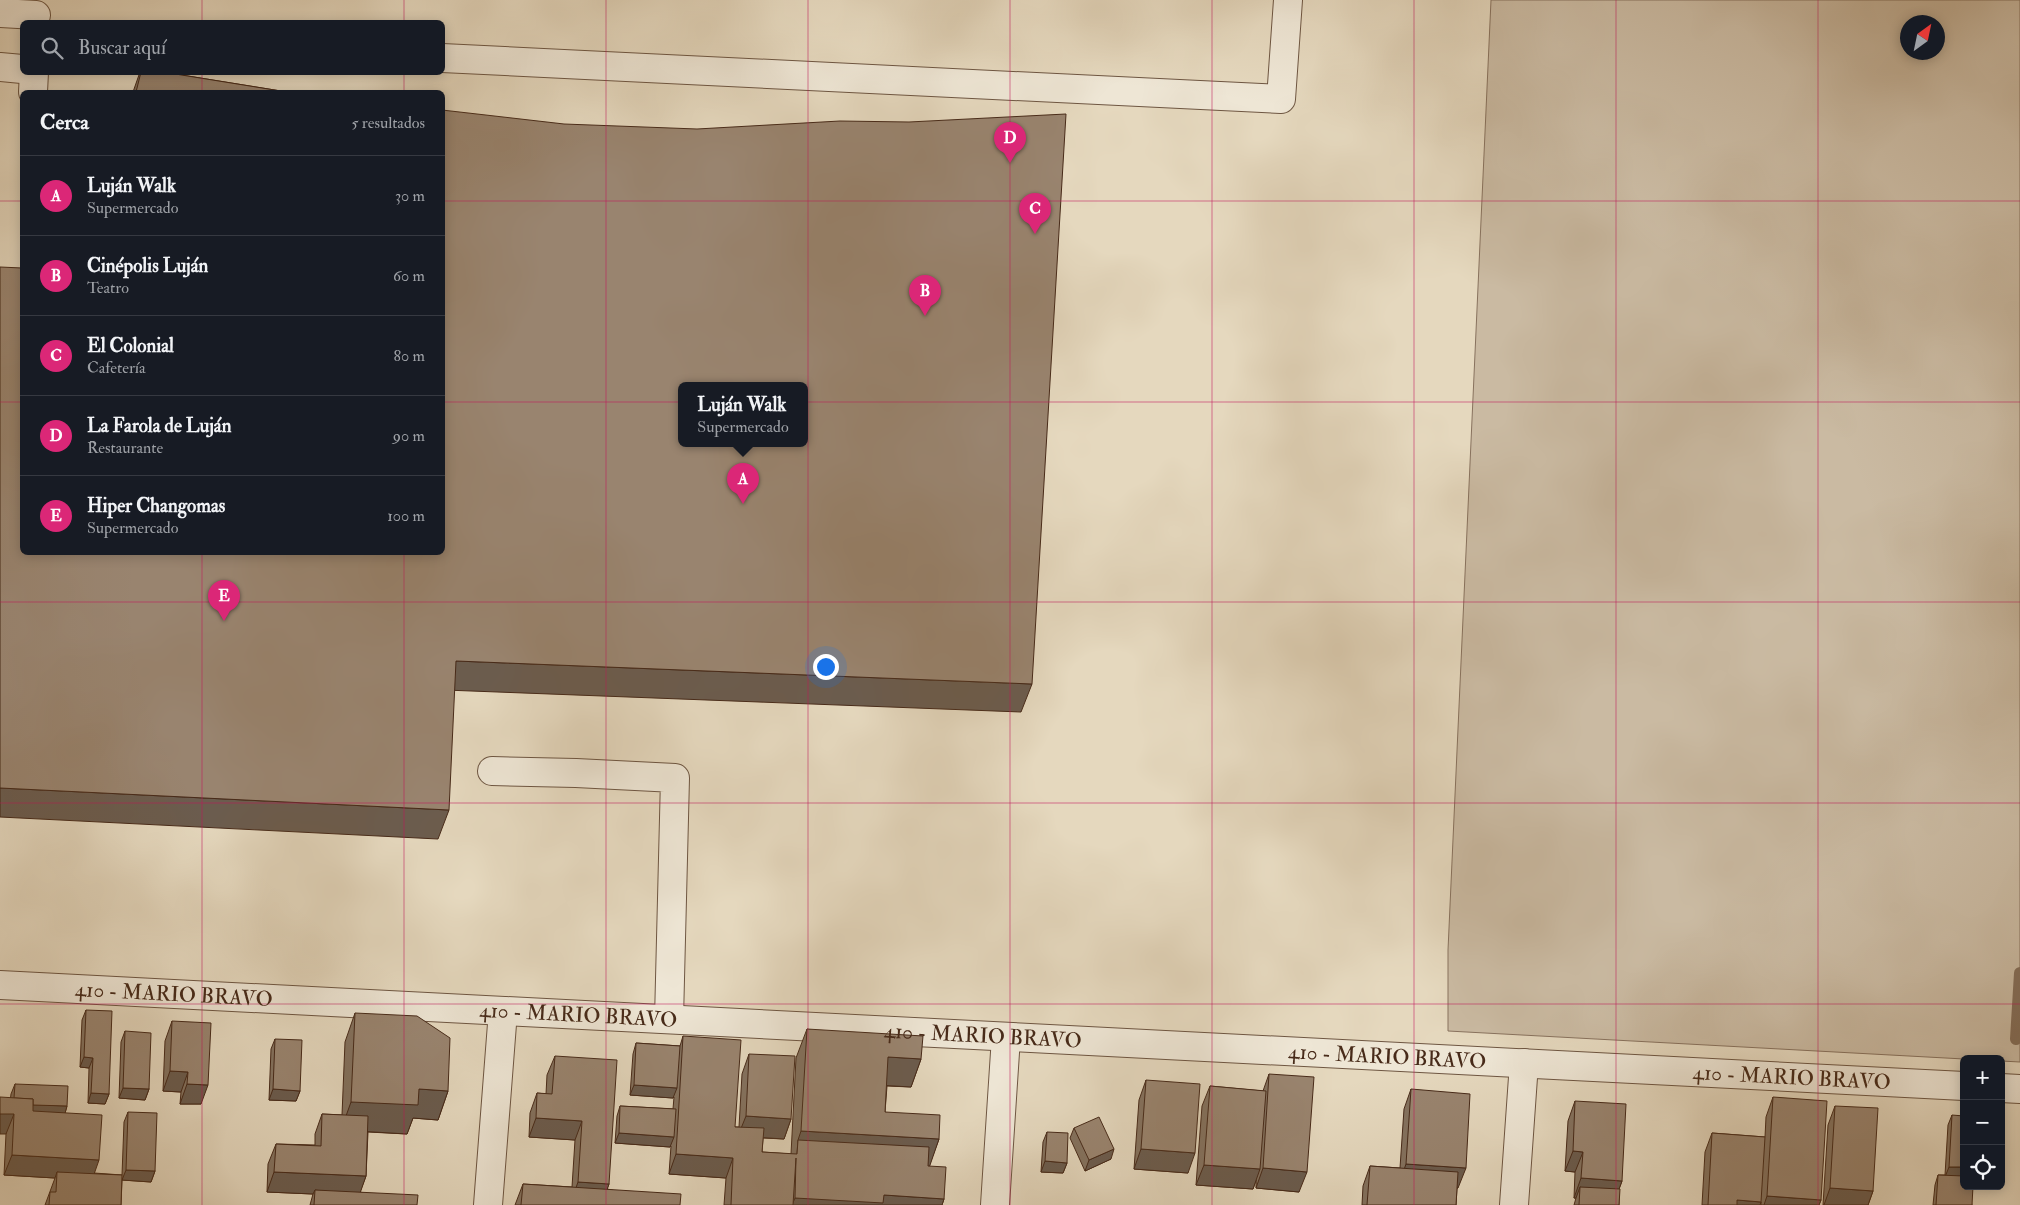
<!DOCTYPE html>
<html lang="es">
<head>
<meta charset="utf-8">
<style>
  :root { --surface:#171b24; --page:#242831; --text:#f1f3f6; --muted:#9ea1a6; --line:#363941; --accent:#db2777 }
  body { margin:0; font-family:"IM FELL Double Pica",serif; background:var(--page); color:var(--text) }
  .controls { position:absolute; right:15px; bottom:15px; display:grid; overflow:hidden; border-radius:8px; box-shadow:0 2px 12px #0003 }
  .controls button { width:45px; height:45px; display:grid; place-items:center; padding:0; border:0; border-bottom:1px solid var(--line); background:var(--surface); color:var(--text); font:25px sans-serif }
  .compass { position:absolute; left:1900px; top:15px; width:45px; height:45px; border-radius:50%; background:var(--surface); box-shadow:0 2px 12px #0003; rotate:33deg }
  .you { position:absolute; left:825px; top:666px; width:18px; height:18px; margin:-12px; border:4px solid #fff; border-radius:50%; background:#1a73e8; box-shadow:0 0 0 8px #1a73e833 }
  .badge { display:grid; place-items:center; width:32px; height:32px; border-radius:50%; background:var(--accent); color:#fff; font-size:16px; font-weight:700 }
  .pin { position:absolute; translate:-50% -41px; filter:drop-shadow(0 1px 2px #0008) }
  .pin::after { content:''; position:absolute; top:26px; width:18px; height:15px; background:inherit; clip-path:polygon(0 0,100% 0,50% 100%) }
  .popup { position:absolute; left:678px; top:382px; width:130px; height:65px; box-sizing:border-box; display:grid; place-content:center; border-radius:8px; background:var(--surface); filter:drop-shadow(0 1px 4px #0005); font-size:16px; white-space:nowrap; color:var(--muted) }
  .popup b { font-size:19px; color:var(--text) }
  .popup::after { content:''; position:absolute; left:50%; top:100%; margin-left:-10px; border:10px solid transparent; border-top-color:var(--surface) }
  .list { margin:0; padding:0; list-style:none }
  h2 { display:flex; justify-content:space-between; align-items:center; height:65px; margin:0; padding:0 20px; font-size:21px }
  h2 small { font-size:16px; font-weight:400; color:var(--muted) }
  .list li { display:grid; grid-template-columns:32px 1fr auto; gap:15px; align-items:center; box-sizing:border-box; height:80px; padding:0 20px; border-top:1px solid var(--line) }
  .list b { display:block; font-size:19px; white-space:nowrap }
  .list p { margin:0; font-size:16px; white-space:nowrap; color:var(--muted) }
  .list em { font-size:16px; font-style:normal; color:var(--muted) }
  .icon { flex:none; width:28px; height:28px; fill:none; stroke:currentColor; stroke-width:2; stroke-linecap:round; stroke-linejoin:round }
  .map { position:relative; flex:none; width:2020px; height:1205px; overflow:hidden }
  .search { position:absolute; background:var(--surface); box-shadow:0 2px 12px #0003; left:20px; top:20px; width:425px; height:55px; display:flex; align-items:center; gap:12px; box-sizing:border-box; padding:0 18px; border-radius:8px; color:var(--muted); font-size:19px }
  .panel { position:absolute; background:var(--surface); box-shadow:0 2px 12px #0003; left:20px; top:90px; width:425px; height:465px; border-radius:8px }
  .map>svg:first-child { display:block }
  .green { fill:#cabaa2; stroke:#88725e; fill-rule:evenodd }
  .lines { fill:none; stroke-linecap:round; stroke-linejoin:round }
  .stream { stroke:#856f5a; stroke-width:12 }
  .minor-casing { stroke:#6e5642; stroke-width:30 }
  .minor { stroke:#eee6d5; stroke-width:28 }
  .wall { fill:#84725f; stroke:#472a19 }
  .shaded-wall { fill:#6b5c4e; stroke:#472a19 }
  .building { fill:#99846f; stroke:#472a19; fill-rule:evenodd }
  .grid { fill:none; stroke:#c2185b; stroke-width:1; stroke-opacity:0.55 }
  .labels { text-anchor:middle; dominant-baseline:central; stroke-width:4; stroke-linejoin:round; paint-order:stroke }
  .street-label { font-size:21px; fill:#472a19; stroke:#eee6d5 }
</style>
</head>
<body>
<div class="map">
<svg width="2020" height="1205" viewBox="0 0 2020 1205">
  <rect width="100%" height="100%" fill="#e5d8be"/>
  <filter id="stains"><feTurbulence type="fractalNoise" baseFrequency=".004" numOctaves="4"/><feColorMatrix values="0 0 0 0 .2 0 0 0 0 .09 0 0 0 0 .02 0 0 0 .5 -.17"/></filter>
  <radialGradient id="worn" r=".72"><stop offset=".6" stop-color="#630" stop-opacity="0"/><stop offset="1" stop-color="#630" stop-opacity=".3"/></radialGradient>
  <path class="green" d="M1491,0H2020V1062L2001,1061V1059H1964L1448,1031V950ZM1908,22H1938V52H1908Z"/>
  <g class="lines">
    <path class="stream" d="M2016,1039L2020,973"/>
    <g class="minor-casing">
      <g id="minor">
        <path d="M0,13L36,15"/>
        <path d="M442,58L1281,99L1288,0"/>
        <path d="M0,67L22,69"/>
        <path d="M33,92L34,72"/>
        <path d="M492,771L576,773L675,778L669,1019"/>
        <path id="s1" d="M0,985L1964,1086"/>
        <path d="M2001,1088L2020,1089"/>
        <path d="M488,1205L503,1011"/>
        <path d="M995,1205L1006,1037"/>
        <path d="M1514,1205L1524,1063"/>
      </g>
    </g>
    <use href="#minor" class="minor"/>
  </g>
  <g class="wall">
    <path d="M140,72H163L287,92H133Z"/>
    <path d="M86,1010L109,1094L105,1104L88,1103L89,1068L80,1067L82,1020Z"/>
    <path d="M355,1013L448,1091L438,1120L413,1118L407,1134L368,1132L366,1176L360,1192L417,1205H310L313,1194L267,1192L268,1164L276,1144L315,1145V1134L322,1114L342,1115L345,1042Z"/>
    <path d="M172,1021L201,1104H180L181,1092L163,1091L165,1041Z"/>
    <path d="M807,1029L921,1059L911,1087L887,1086L885,1112L939,1139L929,1166L944,1199L942,1205H724L726,1178L669,1174L671,1146L670,1147L615,1143L617,1116L620,1106L673,1109L674,1097L673,1098L630,1095L633,1054L636,1043L680,1046L683,1036L735,1127H739L742,1074L749,1054L791,1119L784,1139L763,1138L762,1152L791,1154L796,1058Z"/>
    <path d="M125,1031L149,1089L145,1100L119,1098L121,1042Z"/>
    <path d="M275,1039L300,1091L296,1101L269,1100L271,1049Z"/>
    <path d="M555,1056L609,1184L607,1189L680,1205H515L523,1184L572,1187L575,1140L529,1137L530,1113L537,1093L546,1094L547,1075Z"/>
    <path d="M1269,1074L1299,1192L1256,1188V1180L1253,1189L1196,1185L1202,1106L1210,1086L1263,1091Z"/>
    <path d="M1146,1080L1188,1173L1134,1169L1139,1100Z"/>
    <path d="M15,1084L67,1106L65,1113L94,1173L122,1175L124,1122L128,1112L155,1171L151,1182L122,1180L121,1205H45L55,1178L4,1175L6,1134L11,1094Z"/>
    <path d="M1411,1089L1458,1188H1457L1456,1205H1362L1363,1186L1370,1166L1400,1168L1404,1109Z"/>
    <path d="M1773,1097L1821,1200L1819,1205H1761V1202L1760,1205H1702L1705,1152L1712,1133L1765,1137L1766,1117Z"/>
    <path d="M1575,1101L1622,1181L1619,1189V1205H1574L1576,1198H1574L1575,1172L1565,1171L1568,1121Z"/>
    <path d="M1835,1106L1873,1191L1868,1205H1823L1828,1125Z"/>
    <path d="M1952,1115L1972,1205H1933L1935,1185L1938,1175H1945L1948,1125Z"/>
    <path d="M1074,1128L1111,1159L1085,1171L1070,1138Z"/>
    <path d="M1047,1132L1067,1163L1063,1173L1041,1172L1043,1142Z"/>
  </g>
  <g class="shaded-wall">
    <path d="M456,661L1032,684L1021,712L445,690Z"/>
    <path d="M0,788L449,810L438,839L0,817Z"/>
    <path d="M84,1057L93,1058L89,1068L80,1067Z"/>
    <path d="M888,1057L921,1059L911,1087L878,1085Z"/>
    <path d="M170,1071L188,1072L181,1092L163,1091Z"/>
    <path d="M187,1084L208,1085L201,1104H180Z"/>
    <path d="M634,1085L677,1088L673,1098L630,1095Z"/>
    <path d="M123,1088L149,1089L145,1100L119,1098Z"/>
    <path d="M273,1089L300,1091L296,1101L269,1100Z"/>
    <path d="M419,1089L448,1091L438,1120L413,1118L407,1134L341,1130L351,1102Z"/>
    <path d="M91,1093L109,1094L105,1104L88,1103Z"/>
    <path d="M14,1104L67,1106L64,1117L14,1114L6,1134H0V1114Z"/>
    <path d="M746,1116L791,1119L784,1139L738,1136Z"/>
    <path d="M536,1118L582,1121L575,1140L529,1137Z"/>
    <path d="M801,1131L939,1139L929,1168L797,1154L798,1140Z"/>
    <path d="M619,1133L674,1137L670,1147L615,1143Z"/>
    <path d="M1114,1149L1111,1159L1085,1171L1089,1160Z"/>
    <path d="M1141,1149L1195,1153L1188,1173L1134,1169Z"/>
    <path d="M1573,1151L1583,1152L1575,1172L1565,1171Z"/>
    <path d="M676,1154L733,1158L726,1178L669,1174Z"/>
    <path d="M12,1155L99,1160L92,1180L57,1172L55,1178L4,1175Z"/>
    <path d="M1045,1161L1067,1163L1063,1173L1041,1172Z"/>
    <path d="M1406,1164L1466,1168L1458,1188L1399,1184Z"/>
    <path d="M1204,1165L1260,1169L1253,1189L1196,1185Z"/>
    <path d="M1949,1167H1964V1178L1945,1177Z"/>
    <path d="M1263,1168L1307,1172L1299,1192L1256,1188Z"/>
    <path d="M126,1170L155,1171L151,1182L122,1180Z"/>
    <path d="M274,1172L366,1176L359,1196L315,1190L313,1194L267,1192Z"/>
    <path d="M1581,1178L1622,1181L1615,1200L1580,1187L1576,1198H1574Z"/>
    <path d="M578,1182L609,1184L602,1204L571,1202Z"/>
    <path d="M1830,1188L1873,1191L1868,1205H1824Z"/>
    <path d="M884,1195L944,1199L942,1205H792L795,1198Z"/>
    <path d="M1767,1196L1821,1200L1819,1205H1764Z"/>
    <path d="M1737,1200L1761,1202L1760,1205H1735Z"/>
  </g>
  <g class="building">
    <path d="M141,72H163L287,92H136Z"/>
    <path d="M442,110L564,124L697,129L840,121L909,122L1066,114L1032,684L456,661L449,810L0,788V267L22,268V552H442ZM682,385H804V443H682Z"/>
    <path d="M86,1010L112,1011L109,1094L91,1093L93,1058L84,1057Z"/>
    <path d="M355,1013L417,1016L450,1038L448,1091L419,1089L418,1105L351,1102Z"/>
    <path d="M172,1021L211,1023L208,1085L187,1084L188,1072L170,1071Z"/>
    <path d="M807,1029L923,1036L921,1059L888,1057L885,1112L940,1115L939,1139L801,1131Z"/>
    <path d="M125,1031L151,1033L149,1089L123,1088Z"/>
    <path d="M683,1036L741,1040L735,1127L764,1128L762,1152L797,1154L798,1140L929,1147L928,1166L946,1167L944,1199L884,1195L883,1203L795,1198L796,1158L793,1205H731L733,1158L676,1154Z"/>
    <path d="M275,1039L302,1040L300,1091L273,1089Z"/>
    <path d="M636,1043L680,1046L677,1088L634,1085Z"/>
    <path d="M749,1054L795,1056L791,1119L746,1116Z"/>
    <path d="M555,1056L617,1060L609,1184L578,1182L582,1121L536,1118L537,1093L552,1094Z"/>
    <path d="M1269,1074L1314,1077L1307,1172L1263,1168Z"/>
    <path d="M1146,1080L1200,1084L1195,1153L1141,1149Z"/>
    <path d="M15,1084L68,1086L67,1106L33,1105V1099L14,1098Z"/>
    <path d="M1210,1086L1266,1091L1260,1169L1204,1165Z"/>
    <path d="M1411,1089L1470,1094L1466,1168L1406,1164Z"/>
    <path d="M0,1097L33,1099V1111L102,1115L99,1160L12,1155L14,1114H0Z"/>
    <path d="M1773,1097L1827,1101L1821,1200L1767,1196Z"/>
    <path d="M1575,1101L1626,1104L1622,1181L1581,1178L1583,1152L1573,1151Z"/>
    <path d="M620,1106L676,1109L674,1137L619,1133Z"/>
    <path d="M1835,1106L1878,1108L1873,1191L1830,1188Z"/>
    <path d="M128,1112L157,1113L155,1171L126,1170Z"/>
    <path d="M322,1114L368,1116L366,1176L274,1172L276,1144L321,1146Z"/>
    <path d="M1952,1115L1964,1116V1167H1949Z"/>
    <path d="M1099,1117L1114,1149L1089,1160L1074,1128Z"/>
    <path d="M1047,1132L1068,1133L1067,1163L1045,1161Z"/>
    <path d="M1712,1133L1765,1137L1761,1202L1737,1200V1205H1708Z"/>
    <path d="M1370,1166L1458,1172L1456,1205H1367Z"/>
    <path d="M57,1172L122,1175L121,1205H49L50,1192H56Z"/>
    <path d="M1938,1175L1964,1176V1186H1973L1972,1205H1936Z"/>
    <path d="M523,1184L681,1194L680,1205H521Z"/>
    <path d="M1580,1187L1620,1189L1619,1205H1579Z"/>
    <path d="M315,1190L418,1195L417,1205H314Z"/>
  </g>
  <path class="grid" d="M202,0V22M404,0V22M606,0V1205M808,0V1205M1010,0V1205M1212,0V1205M1414,0V1205M1616,0V1205M1818,0V1205M202,72V92M404,72V92M0,201H22M442,201H2020M0,402H22M442,402H2020M202,552V1205M404,552V1205M0,602H2020M0,803H2020M0,1004H2020"/>
  <g class="labels">
    <g class="street-label">
      <text stroke="none"><textPath href="#s1" startOffset="174">410 - MARIO BRAVO</textPath></text>
      <text stroke="none"><textPath href="#s1" startOffset="579">410 - MARIO BRAVO</textPath></text>
      <text stroke="none"><textPath href="#s1" startOffset="984">410 - MARIO BRAVO</textPath></text>
      <text stroke="none"><textPath href="#s1" startOffset="1389">410 - MARIO BRAVO</textPath></text>
      <text stroke="none"><textPath href="#s1" startOffset="1794">410 - MARIO BRAVO</textPath></text>
    </g>
  </g>
  <rect width="100%" height="100%" filter="url(#stains)"/>
  <rect width="100%" height="100%" fill="url(#worn)"/>
</svg>
<div class="controls">
<button>+</button>
<button>−</button>
<button><svg class="icon" aria-label="locate" viewBox="0 0 24 24"><circle cx="12" cy="12" r="6"/><path d="M12 2v4M12 18v4M2 12h4M18 12h4"/></svg></button>
</div>
<svg class="compass" viewBox="-18 -18 36 36"><path d="M0-13l5 13h-10z" fill="#e53935"/><path d="M0 13l5-13h-10z" fill="#9ea1a6"/></svg>
<div class="you"></div>
<div class="pin badge" style="left:743px;top:504px">A</div>
<div class="popup"><b>Luján Walk</b>Supermercado</div>
<div class="pin badge" style="left:925px;top:316px">B</div>
<div class="pin badge" style="left:1035px;top:234px">C</div>
<div class="pin badge" style="left:1010px;top:163px">D</div>
<div class="pin badge" style="left:224px;top:621px">E</div>
<div class="search"><svg class="icon" aria-label="search" viewBox="0 0 24 24"><circle cx="10" cy="10" r="6"/><path d="M15 15l6 6"/></svg>Buscar aquí</div>
<section class="panel">
<h2>Cerca<small>5 resultados</small></h2>
<ul class="list">
<li><span class="badge">A</span><div><b>Luján Walk</b><p>Supermercado</p></div><em>30 m</em></li>
<li><span class="badge">B</span><div><b>Cinépolis Luján</b><p>Teatro</p></div><em>60 m</em></li>
<li><span class="badge">C</span><div><b>El Colonial</b><p>Cafetería</p></div><em>80 m</em></li>
<li><span class="badge">D</span><div><b>La Farola de Luján</b><p>Restaurante</p></div><em>90 m</em></li>
<li><span class="badge">E</span><div><b>Hiper Changomas</b><p>Supermercado</p></div><em>100 m</em></li>
</ul>
</section>
</div>
</body>
</html>
